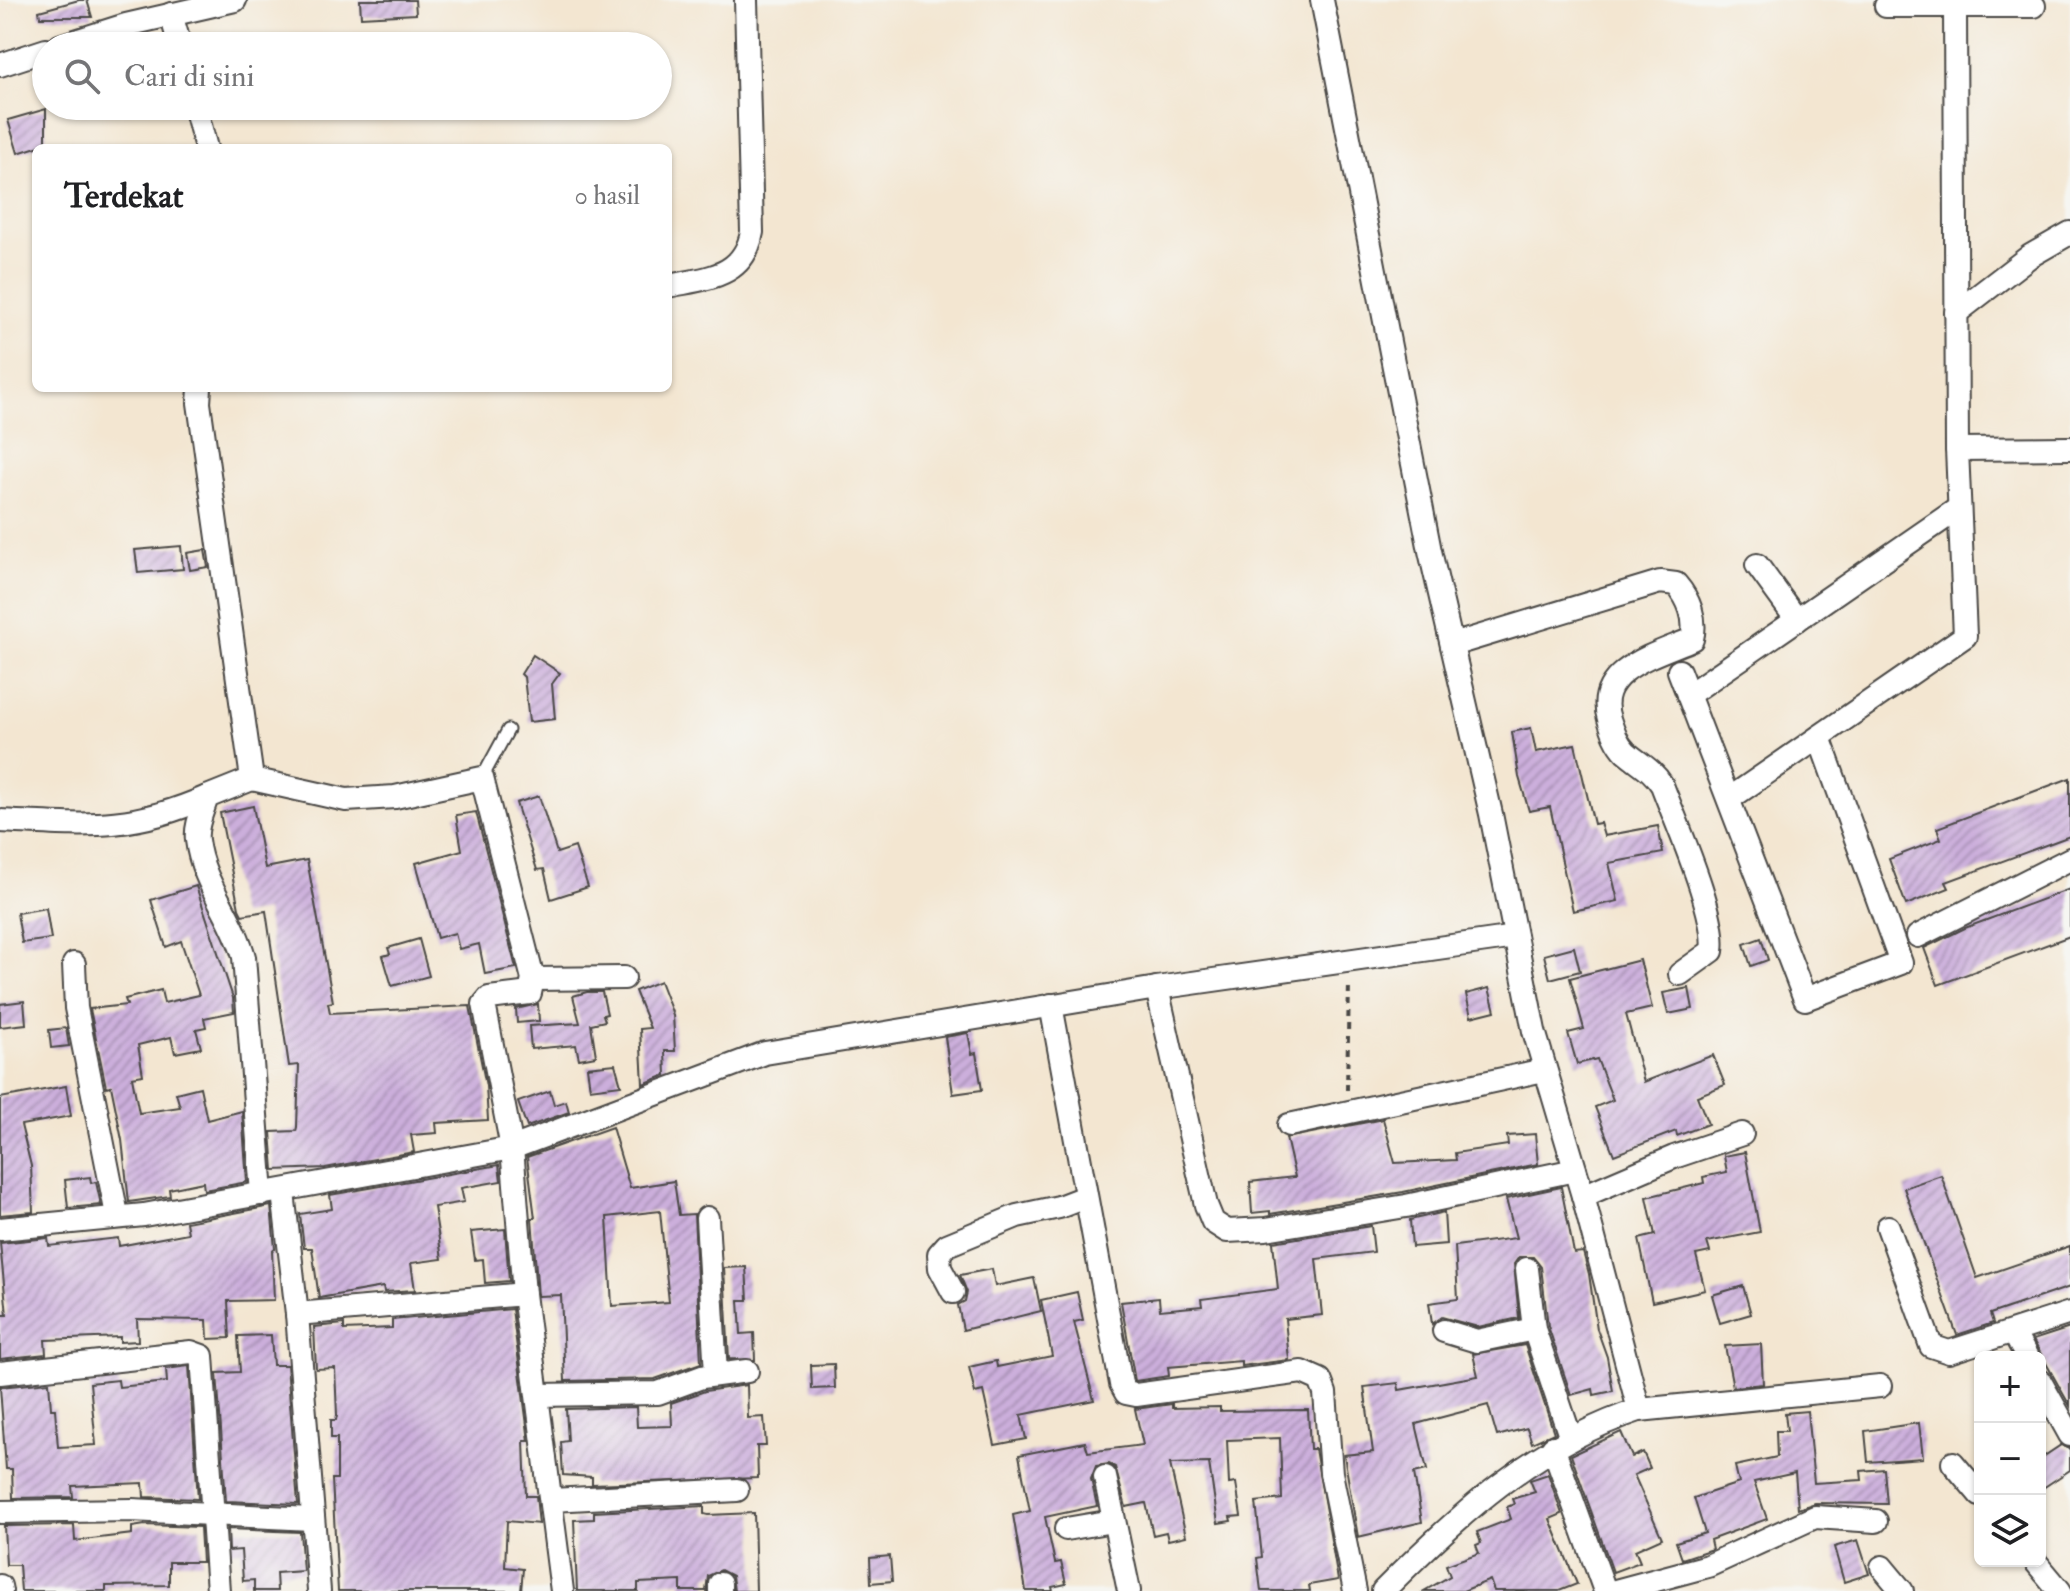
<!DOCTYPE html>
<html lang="id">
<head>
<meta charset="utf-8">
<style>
  :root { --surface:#fff; --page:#f6f6f6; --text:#202124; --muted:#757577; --line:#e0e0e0 }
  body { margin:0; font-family:"IM FELL Double Pica",serif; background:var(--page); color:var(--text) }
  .controls { position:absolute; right:24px; bottom:24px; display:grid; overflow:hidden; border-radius:12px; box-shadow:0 2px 6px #0004 }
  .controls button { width:72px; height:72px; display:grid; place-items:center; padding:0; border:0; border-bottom:2px solid var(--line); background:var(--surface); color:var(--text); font:40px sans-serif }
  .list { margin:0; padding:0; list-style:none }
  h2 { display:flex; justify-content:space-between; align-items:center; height:104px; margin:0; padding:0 32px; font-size:34px }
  h2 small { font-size:26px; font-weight:400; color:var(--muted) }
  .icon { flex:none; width:44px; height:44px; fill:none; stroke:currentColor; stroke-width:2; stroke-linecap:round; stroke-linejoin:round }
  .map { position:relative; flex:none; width:2070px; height:1591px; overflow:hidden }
  .search { position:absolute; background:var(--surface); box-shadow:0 2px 6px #0004; left:32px; top:32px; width:640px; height:88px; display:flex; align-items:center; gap:20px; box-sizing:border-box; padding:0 28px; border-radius:44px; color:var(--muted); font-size:30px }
  .panel { position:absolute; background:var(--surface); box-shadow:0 2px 6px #0004; left:32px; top:144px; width:640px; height:248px; border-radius:12px }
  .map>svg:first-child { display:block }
  .building { fill:url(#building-hatch); fill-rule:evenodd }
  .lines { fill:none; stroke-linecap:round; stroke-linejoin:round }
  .service-casing { stroke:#494744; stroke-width:15 }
  .minor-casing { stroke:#494744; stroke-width:26 }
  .path { stroke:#494744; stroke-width:4; stroke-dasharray:6 6; stroke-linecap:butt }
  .service { stroke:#fff; stroke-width:11 }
  .minor { stroke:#fff; stroke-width:22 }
</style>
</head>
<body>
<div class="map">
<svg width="2070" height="1591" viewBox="0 0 2070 1591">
  <defs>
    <pattern id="building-hatch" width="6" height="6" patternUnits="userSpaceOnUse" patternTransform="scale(2)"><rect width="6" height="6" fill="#ccafdc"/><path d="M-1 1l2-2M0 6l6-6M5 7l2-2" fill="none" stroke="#a68fb3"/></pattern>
  </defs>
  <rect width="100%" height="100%" fill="#f6f6f2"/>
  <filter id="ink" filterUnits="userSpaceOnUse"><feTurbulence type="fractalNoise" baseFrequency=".0125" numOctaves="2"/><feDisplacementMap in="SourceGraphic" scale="16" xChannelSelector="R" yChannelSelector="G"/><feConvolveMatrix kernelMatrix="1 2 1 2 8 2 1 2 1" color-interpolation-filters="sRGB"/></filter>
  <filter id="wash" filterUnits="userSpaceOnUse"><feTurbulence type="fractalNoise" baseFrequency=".006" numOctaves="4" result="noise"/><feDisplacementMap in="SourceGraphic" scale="32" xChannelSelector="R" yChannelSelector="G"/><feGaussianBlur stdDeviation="1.8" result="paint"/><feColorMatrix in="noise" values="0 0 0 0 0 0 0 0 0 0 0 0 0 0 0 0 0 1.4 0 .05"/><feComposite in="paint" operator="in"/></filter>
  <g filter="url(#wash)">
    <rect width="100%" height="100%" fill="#f3e6d1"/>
    <g id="blocks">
      <g class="building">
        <path d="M79,0H87L92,17H40L39,11Z"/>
        <path d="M360,0H415L416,14L361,17Z"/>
        <path d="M46,109V144L18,153L8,120Z"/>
        <path d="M181,546L183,569L138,573L135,550Z"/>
        <path d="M205,550L208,567L190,570L187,553Z"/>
        <path d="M533,655L560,673L552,684L555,719L529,722L524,677L521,674Z"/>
        <path d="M1531,728L1536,752L1575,744L1594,824L1600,823L1604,836L1658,826L1663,853L1609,863L1618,901L1573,911L1550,807L1529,811L1519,777L1512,732Z"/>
        <path d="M2070,778V836L1946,882L1949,888L1906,905L1889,859L1941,839L1937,828Z"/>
        <path d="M539,796L557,853L575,847L588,887L551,899L544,869L537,870L516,803Z"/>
        <path d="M253,806L265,868L307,860L333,1002L328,1003L330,1013L470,1006L486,1086L488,1120L436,1123L437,1133L411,1135L414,1152L325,1168L274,1170L271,1132L296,1131L297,1127L299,1065L289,1066L266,911L242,915L239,909L220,813Z"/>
        <path d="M476,812L516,968L485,974L479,944L459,949L455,933L437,938L416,863L462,850L456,815Z"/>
        <path d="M196,886L233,998L234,1012L204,1018L206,1027L196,1029L201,1048L175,1053L171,1037L138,1045L143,1075L132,1077L139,1113L180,1107L176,1093L200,1087L207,1120L242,1111L247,1182L204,1190L203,1182L169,1189L170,1196L129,1202L122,1140L111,1086L106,1087L90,1009L127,1005L125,999L161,990L164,1003L199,995L181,941L166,947L151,900Z"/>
        <path d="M2070,889V936L1938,985L1924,948L1965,928Z"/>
        <path d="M46,908L51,939L22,943L17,913Z"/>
        <path d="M1761,938L1768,960L1751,966L1744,944Z"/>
        <path d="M419,939L429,976L392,986L383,956L390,954L388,948Z"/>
        <path d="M1574,947L1580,971L1550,979L1544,955Z"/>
        <path d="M1640,960L1652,1008L1626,1014L1644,1082L1713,1055L1725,1085L1697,1096L1708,1124L1677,1136L1676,1131L1614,1155L1595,1107L1613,1100L1597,1059L1577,1064L1568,1033L1584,1029L1570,978Z"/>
        <path d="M660,981L673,1015L675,1051H665L666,1075L643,1084L640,1029L650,1028L635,991Z"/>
        <path d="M1489,988L1495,1011L1471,1017L1466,994Z"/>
        <path d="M1689,988L1693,1009L1668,1014L1663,993Z"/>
        <path d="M587,992H602L607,1014L603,1015L605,1021L591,1024L596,1056L579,1059L576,1045L531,1049L529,1026L580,1023L573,996Z"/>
        <path d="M24,1001L26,1024L0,1027V1004Z"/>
        <path d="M538,1004L539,1021L517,1023L516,1009Z"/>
        <path d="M66,1028L69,1046L51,1048L49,1030Z"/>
        <path d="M968,1033L972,1054L976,1053L982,1090L953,1094L945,1037Z"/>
        <path d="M615,1064L621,1085L590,1089L587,1067Z"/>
        <path d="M66,1086L71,1116L21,1125L31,1166L33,1212L0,1215V1098Z"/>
        <path d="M550,1091L554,1105L566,1101L569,1112L527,1127L518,1102Z"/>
        <path d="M1383,1119L1395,1163L1456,1160L1455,1153L1508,1145L1507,1136L1535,1134L1538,1164L1403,1192L1270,1214V1211L1252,1213L1250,1182L1295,1177L1286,1138Z"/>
        <path d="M612,1127L630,1188L674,1181L679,1215L694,1214L701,1363L655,1379L565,1381L561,1295L538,1296L532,1218H535L527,1157ZM660,1211L669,1302L612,1306L607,1217Z"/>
        <path d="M1745,1152L1760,1232L1707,1242L1710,1252L1696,1255L1705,1290L1652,1302L1639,1239L1655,1235L1647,1197L1704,1183L1703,1177L1727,1172L1724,1156Z"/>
        <path d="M499,1165L501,1181L461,1188L464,1202L434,1207L442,1259L411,1263L415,1290L384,1292L383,1287L319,1298L312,1248H304L300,1214L332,1209L330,1195Z"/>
        <path d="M1941,1175L1977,1278L2070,1246V1287L1990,1314L1993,1323L1957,1335L1904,1188Z"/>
        <path d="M90,1177L91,1183L96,1182L101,1205L68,1208L65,1180Z"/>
        <path d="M1561,1187L1574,1253L1583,1252L1589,1274L1597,1329L1607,1357L1613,1391L1594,1395L1593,1389L1571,1395L1548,1326L1541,1267L1533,1257H1519L1514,1264L1519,1318L1478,1327L1442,1317L1432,1324L1429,1303L1458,1299L1455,1246L1516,1238L1506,1199Z"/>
        <path d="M271,1206L275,1249L272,1250L274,1300L228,1301L230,1338L208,1339L207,1320L137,1319L138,1341L120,1342V1337L45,1340L46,1354L0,1359V1315H7L0,1243L48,1238L49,1246L118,1238L119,1246L188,1233L186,1222Z"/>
        <path d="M1444,1212L1446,1244L1412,1247L1410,1220Z"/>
        <path d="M1371,1226L1374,1252L1316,1259L1322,1315L1285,1319L1289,1360L1241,1366V1361L1168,1367L1169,1376L1135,1381L1121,1302L1159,1298L1160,1310L1202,1306L1201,1299L1278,1289L1273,1242Z"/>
        <path d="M505,1229L509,1281L485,1283L483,1259L475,1260L471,1232Z"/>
        <path d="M746,1267L748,1300H739L741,1334L754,1333L755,1360L729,1359L724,1268Z"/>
        <path d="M992,1269L995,1286L1034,1278L1041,1311L963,1330L958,1305L965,1301L967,1292L960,1275Z"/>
        <path d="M1743,1286L1751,1314L1720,1323L1712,1295Z"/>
        <path d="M1077,1292L1083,1320L1074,1322L1094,1400L1021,1415L1026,1439L995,1445L983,1391L975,1393L969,1367L996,1361L997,1367L1052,1356L1041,1300Z"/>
        <path d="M512,1309L529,1441H524L526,1496H536L539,1524L507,1521L505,1567L523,1569L521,1591H338L332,1479H337V1438H331V1420H336L337,1415L335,1368L316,1369L314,1327L344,1324V1330L392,1328V1320Z"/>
        <path d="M2070,1328V1406L2033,1340Z"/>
        <path d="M271,1335L273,1365H287L298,1504L226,1501L217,1373L240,1372L238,1336Z"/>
        <path d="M1761,1344L1763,1384L1733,1387L1725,1346Z"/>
        <path d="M1525,1345L1554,1433L1532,1443L1527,1428L1497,1436L1488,1405L1416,1424L1427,1470L1414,1473L1422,1522L1358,1537L1344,1455L1373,1452L1364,1387L1398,1383L1399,1390L1478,1376L1473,1354Z"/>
        <path d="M834,1364L835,1388L812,1389L811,1365Z"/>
        <path d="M189,1366L198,1499L144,1497L143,1483L72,1486L73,1497L13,1498L12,1469H6L0,1387L49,1382L51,1409H55L58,1447L96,1445L90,1383L118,1380L119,1387L167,1382L166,1369Z"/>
        <path d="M747,1385L748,1418L764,1417L766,1446H757L758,1478L592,1484V1477L563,1475L561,1442L568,1441L566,1409L636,1407L637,1427L672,1426L671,1403L705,1391Z"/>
        <path d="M1172,1404V1408L1220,1407V1411L1308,1410L1310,1449H1315L1338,1580L1309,1585L1310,1591H1261L1257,1558L1262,1557L1256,1502L1282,1499L1280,1438L1227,1440L1229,1484L1236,1483L1241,1516L1230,1517L1231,1521L1218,1523L1209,1463L1170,1464L1186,1536L1168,1540L1166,1532L1153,1535L1146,1503L1126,1507L1115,1467L1109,1464L1096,1466L1091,1479L1097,1506L1045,1517L1055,1563L1061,1562L1066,1584L1052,1587L1053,1591H1026L1013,1515L1030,1511L1019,1455L1085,1442L1088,1452L1143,1445L1135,1409Z"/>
        <path d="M1807,1411L1814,1483L1862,1480L1861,1471L1884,1469L1887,1504L1815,1503L1798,1509L1795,1473L1754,1482L1767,1519L1710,1540L1712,1549L1682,1559L1676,1542L1705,1533L1694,1498L1739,1483L1735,1466L1777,1457L1776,1431H1787L1785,1413Z"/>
        <path d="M1919,1423L1923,1458L1868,1462L1865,1431Z"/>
        <path d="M1621,1432L1632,1457L1643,1452L1650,1468L1634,1475L1662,1538L1635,1550L1640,1562L1613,1572L1571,1455Z"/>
        <path d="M2061,1445L2070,1449V1470L2040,1490V1459Z"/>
        <path d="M1548,1474L1562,1514L1550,1519L1577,1584L1559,1591H1494L1490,1580L1463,1591H1424L1450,1576L1446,1565L1479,1553L1476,1545L1481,1543L1477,1532L1511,1519L1507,1507L1514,1504L1512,1499L1535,1492L1530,1480Z"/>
        <path d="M704,1506V1514L708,1515L754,1513L756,1591H734L732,1576L721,1570L708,1576L706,1591H681V1581L638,1583V1591H577L574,1520L594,1519V1512Z"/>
        <path d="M74,1525L75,1541L132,1534V1527L145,1525L200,1527L202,1562H169V1585L106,1586V1591H21L19,1565H6L4,1526Z"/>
        <path d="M228,1529L300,1532L303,1571L276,1573L277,1591H254V1580L243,1581L241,1550L229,1551Z"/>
        <path d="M1858,1540L1869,1574L1844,1582L1834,1547Z"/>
        <path d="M890,1556L892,1581L871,1583L870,1558Z"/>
      </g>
    </g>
  </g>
  <g filter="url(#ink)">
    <use href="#blocks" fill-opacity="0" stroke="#494744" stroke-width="2"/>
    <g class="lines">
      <g class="service-casing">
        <path id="service" d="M482,778L508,730"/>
      </g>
      <g class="minor-casing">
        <g id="minor">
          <path d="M1322,0L1430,551L1491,814L1534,1031L1583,1196L1639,1410C1535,1444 1458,1515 1383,1591"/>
          <path d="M1886,6H2034"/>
          <path d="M171,14L180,46"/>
          <path d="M60,46L126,25L235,0"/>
          <path d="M0,65L46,50"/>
          <path d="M195,106L206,148"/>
          <path d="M668,286C706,278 744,278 752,232L746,0"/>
          <path d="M1956,313L2030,256L2070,233"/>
          <path d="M200,388L199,403L252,779"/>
          <path d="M1957,449L2070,448"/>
          <path d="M1757,565L1797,620"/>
          <path d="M1452,645L1660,582L1676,584C1689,599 1697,619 1692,639C1658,654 1593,670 1609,719C1613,731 1617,743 1626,752C1640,764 1652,769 1662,785C1676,823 1718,915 1712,951L1680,974"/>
          <path d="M1679,671L1805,999L1901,963L1819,737"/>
          <path d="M1688,695L1959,508"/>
          <path d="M1729,799L1965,636L1957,449L1955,6"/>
          <path d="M0,821C83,825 128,832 207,797"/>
          <path d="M1918,936L2070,859"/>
          <path d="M74,964L76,1008L117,1215"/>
          <path d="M533,979L624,978"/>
          <path d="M1157,988L1206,1205L1213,1222L1227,1231L1266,1229L1406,1206L1575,1170"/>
          <path d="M1051,1005L1121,1384L1126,1393L1136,1395L1302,1372L1320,1380L1325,1393L1331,1473L1355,1591"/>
          <path d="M1289,1125L1544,1070"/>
          <path d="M283,1192L297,1314L319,1591"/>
          <path d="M262,1194L244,957C233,916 202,883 197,840C195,826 203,810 207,797L252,779L346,800L395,797L482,778L533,979L530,993L489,998L484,1004L512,1148L524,1294L562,1591"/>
          <path d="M1583,1196L1674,1157L1742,1134"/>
          <path d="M707,1218L716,1374"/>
          <path d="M1888,1227L1931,1346L1949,1352L2070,1313"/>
          <path d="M0,1229L144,1215L512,1148L765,1053L1157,988L1515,937"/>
          <path d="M1527,1269L1534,1329L1570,1436"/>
          <path d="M953,1292L940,1268L939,1254L947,1245L1017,1216L1059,1207L1085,1197"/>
          <path d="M297,1314L524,1294"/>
          <path d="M1444,1331L1477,1341L1534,1329"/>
          <path d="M2013,1332L2027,1357"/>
          <path d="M0,1373L191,1352L202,1356L218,1591"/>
          <path d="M2040,1381L2070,1435"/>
          <path d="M539,1395L658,1393L702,1377L747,1371"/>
          <path d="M1639,1410L1880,1386"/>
          <path d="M1553,1447L1605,1591"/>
          <path d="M1953,1463L1980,1495"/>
          <path d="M1105,1477L1129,1591"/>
          <path d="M552,1500L737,1490"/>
          <path d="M0,1512L132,1510L311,1519"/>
          <path d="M1066,1529L1113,1521"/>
          <path d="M2035,1561L2060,1591"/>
          <path d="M1882,1567L1902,1591"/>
          <path d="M0,1586L1,1591"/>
          <path d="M720,1591V1584"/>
          <path d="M1615,1591L1708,1566L1815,1517L1876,1521"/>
        </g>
      </g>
      <path class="path" d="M1347,1090L1349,983"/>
      <use href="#service" class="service"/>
      <use href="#minor" class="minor"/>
    </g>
  </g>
</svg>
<div class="controls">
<button>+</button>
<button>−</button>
<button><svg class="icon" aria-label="layers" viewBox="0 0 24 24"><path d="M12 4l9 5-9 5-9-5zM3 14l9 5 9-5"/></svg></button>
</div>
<div class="search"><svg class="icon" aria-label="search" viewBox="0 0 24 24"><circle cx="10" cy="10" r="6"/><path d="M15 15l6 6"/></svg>Cari di sini</div>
<section class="panel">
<h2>Terdekat<small>0 hasil</small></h2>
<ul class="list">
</ul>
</section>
</div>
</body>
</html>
